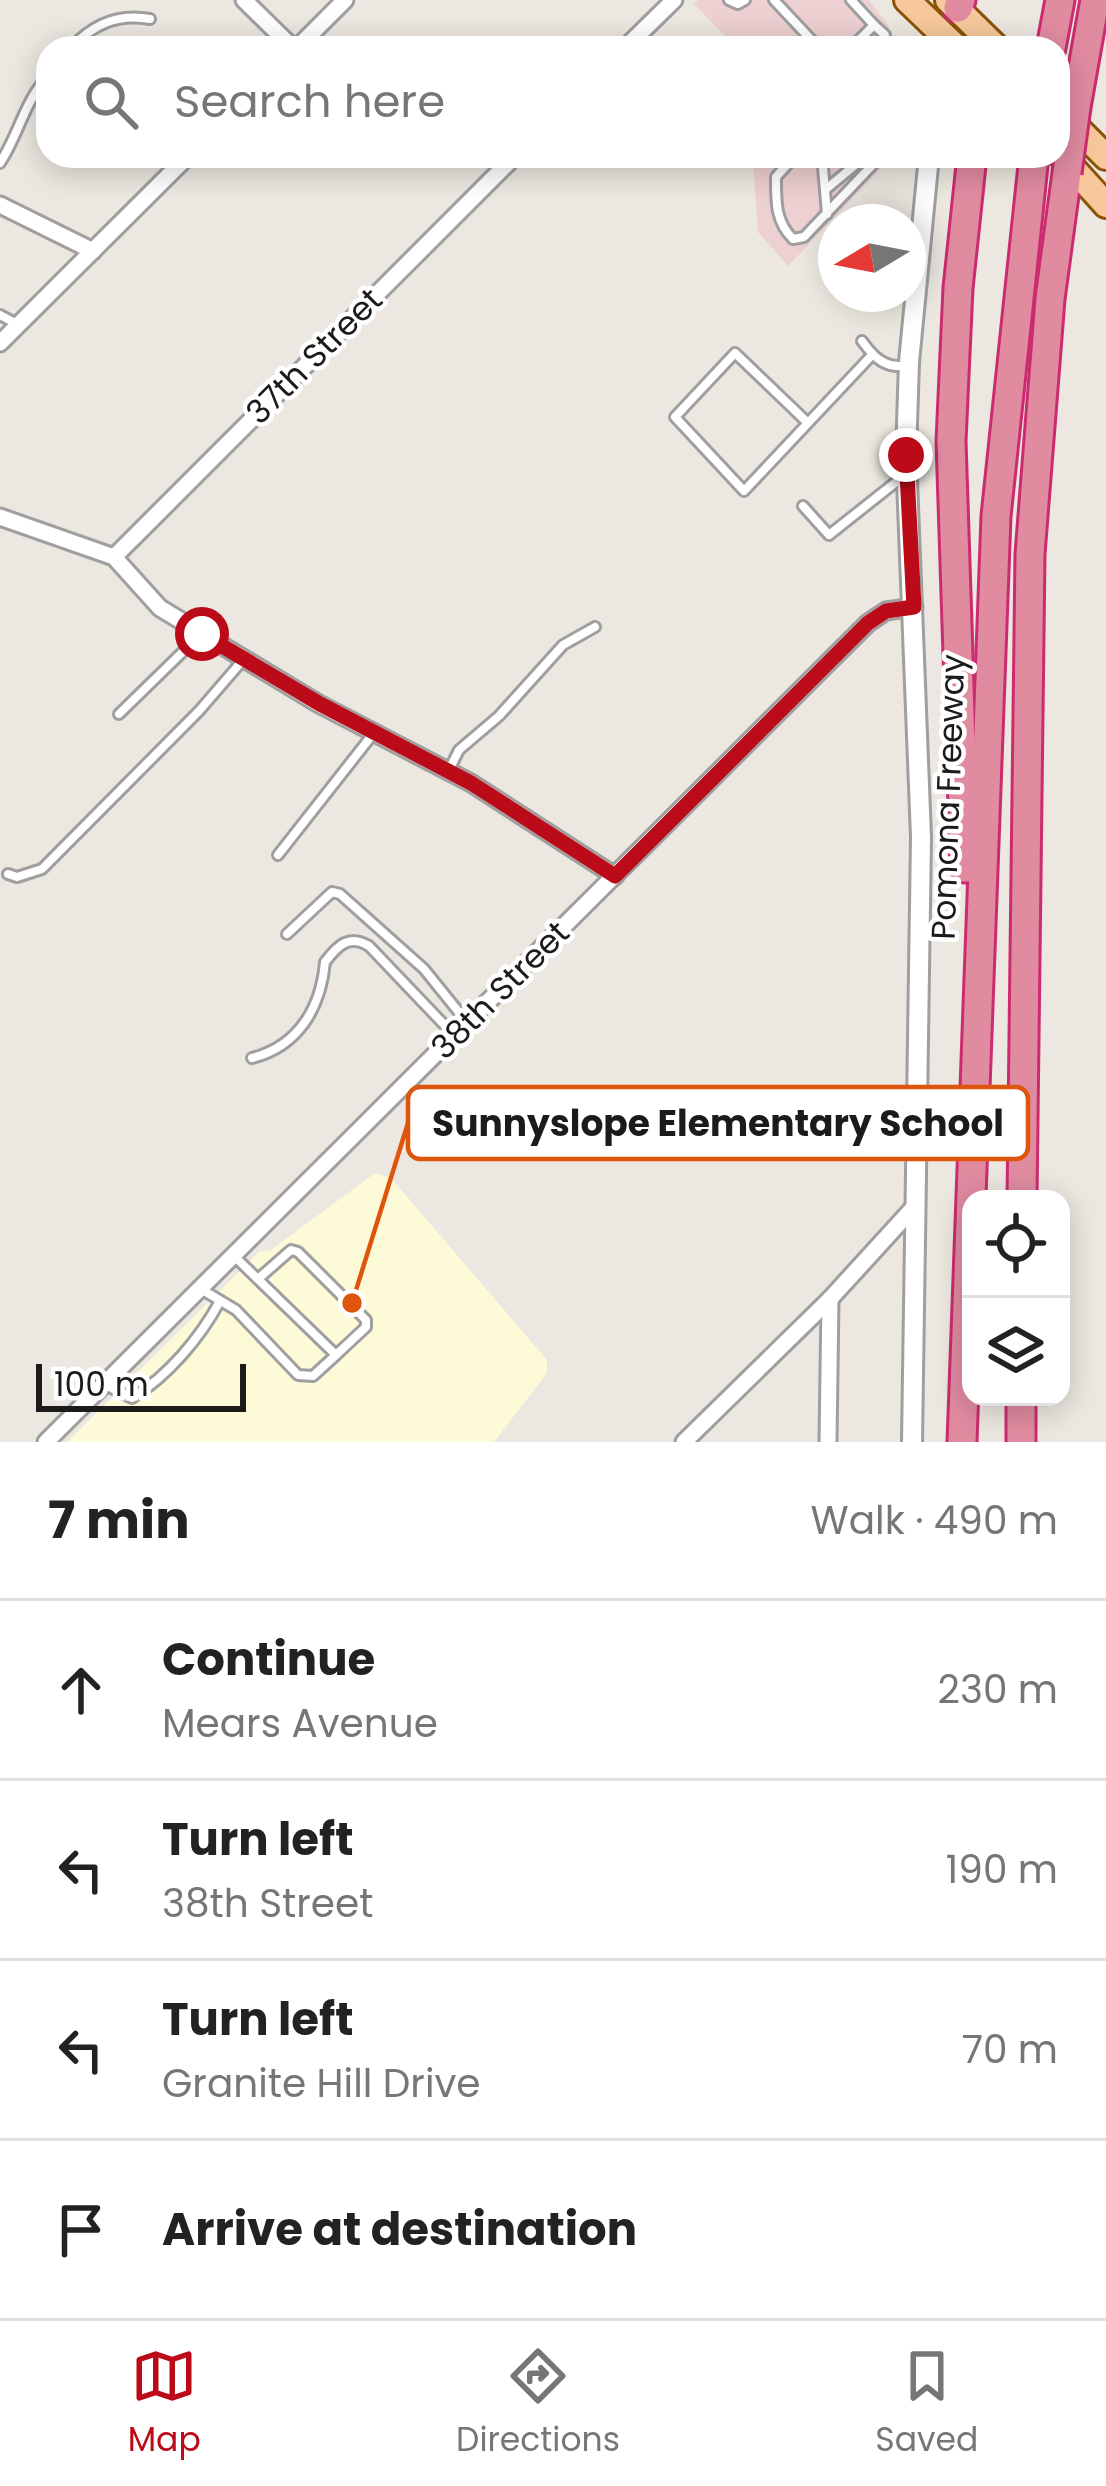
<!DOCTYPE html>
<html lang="en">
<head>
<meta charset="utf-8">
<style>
  :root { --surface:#fff; --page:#f6f6f6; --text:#222; --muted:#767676; --line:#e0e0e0; --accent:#bb0a18 }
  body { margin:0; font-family:Poppins,sans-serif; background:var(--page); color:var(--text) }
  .controls { position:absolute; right:36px; bottom:36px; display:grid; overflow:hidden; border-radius:24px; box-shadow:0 6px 30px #0003 }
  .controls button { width:108px; height:108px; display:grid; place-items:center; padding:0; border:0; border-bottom:3px solid var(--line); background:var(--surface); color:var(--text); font:60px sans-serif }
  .compass { position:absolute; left:818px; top:204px; width:108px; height:108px; border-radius:50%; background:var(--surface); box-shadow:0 6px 30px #0003; rotate:260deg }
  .scale { position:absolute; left:36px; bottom:30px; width:210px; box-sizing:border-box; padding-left:12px; border:6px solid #1b1b1b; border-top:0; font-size:33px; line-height:42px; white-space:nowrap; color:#1b1b1b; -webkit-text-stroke:9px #fff; paint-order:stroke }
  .stop { position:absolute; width:36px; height:36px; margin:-27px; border:9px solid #bb0a18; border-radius:50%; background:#fff }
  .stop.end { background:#bb0a18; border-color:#fff; box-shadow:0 3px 12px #0008 }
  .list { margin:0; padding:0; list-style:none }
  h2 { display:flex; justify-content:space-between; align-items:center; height:156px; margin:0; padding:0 48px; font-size:51px }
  h2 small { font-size:39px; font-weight:400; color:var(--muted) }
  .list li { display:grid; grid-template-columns:78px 1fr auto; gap:36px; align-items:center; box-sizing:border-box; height:180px; padding:0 48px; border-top:3px solid var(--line) }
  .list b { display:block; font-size:45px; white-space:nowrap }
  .list p { margin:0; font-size:39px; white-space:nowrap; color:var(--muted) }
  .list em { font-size:39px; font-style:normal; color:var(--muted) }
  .icon { flex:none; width:66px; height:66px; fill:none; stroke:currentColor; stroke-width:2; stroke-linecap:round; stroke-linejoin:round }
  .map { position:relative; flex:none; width:1106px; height:1442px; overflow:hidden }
  .search { position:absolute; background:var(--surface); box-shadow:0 6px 30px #0003; left:36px; right:36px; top:36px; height:132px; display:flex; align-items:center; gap:30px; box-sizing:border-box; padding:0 42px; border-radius:36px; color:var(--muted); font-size:45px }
  .sheet { height:876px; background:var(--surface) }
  nav { display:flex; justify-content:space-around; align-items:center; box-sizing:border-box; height:168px; border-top:3px solid var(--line); background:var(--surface); font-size:33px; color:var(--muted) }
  nav a { display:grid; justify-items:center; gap:6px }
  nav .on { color:var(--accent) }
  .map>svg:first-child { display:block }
  .commercial { fill:#edd0d1 }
  .education { fill:#fdfad8 }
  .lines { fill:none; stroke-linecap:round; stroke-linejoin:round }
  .service-casing { stroke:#9f9f9f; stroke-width:14 }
  .minor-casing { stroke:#9f9f9f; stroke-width:21 }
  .tertiary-casing { stroke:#9f9f9f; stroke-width:24 }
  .primary-casing { stroke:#8a5407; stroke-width:30 }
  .motorway-casing { stroke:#cb2c6f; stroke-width:33 }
  .service { stroke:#fff; stroke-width:8 }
  .minor { stroke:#fff; stroke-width:15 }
  .tertiary { stroke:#fff; stroke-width:18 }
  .primary { stroke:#f6c89b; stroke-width:24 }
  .motorway { stroke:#e18ba1; stroke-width:27 }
  .motorway-bridge-casing { stroke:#cb2c6f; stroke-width:33; stroke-linecap:butt }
  .motorway-bridge { stroke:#e18ba1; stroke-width:27 }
  .route { stroke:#bb0a18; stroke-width:15 }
  .labels { text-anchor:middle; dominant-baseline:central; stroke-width:9; stroke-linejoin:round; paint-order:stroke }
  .street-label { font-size:33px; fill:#1b1b1b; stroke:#fff }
  .leader { fill:none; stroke:#de560d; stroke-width:4.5 }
  .callout-dot { fill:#de560d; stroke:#fff; stroke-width:4.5 }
  .callout { fill:#fff; stroke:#de560d; stroke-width:4.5 }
  .callout-label { font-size:36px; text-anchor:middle; font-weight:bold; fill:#1b1b1b }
</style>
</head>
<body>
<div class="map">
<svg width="1106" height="1442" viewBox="0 0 1106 1442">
  <rect width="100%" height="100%" fill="#ece7e0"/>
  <g class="commercial">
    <path d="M698,0H869L889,26V37L886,48H737L694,4Z"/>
    <path d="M761,156H893L788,266L758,232L753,163Z"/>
  </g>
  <path class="education" d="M375,1173L389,1177L398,1186L547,1360V1373L494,1442H67L259,1252L271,1250Z"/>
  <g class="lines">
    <g class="service-casing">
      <g id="service">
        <path d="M729,0L738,4L745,0"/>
        <path d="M774,0L819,48"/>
        <path d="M874,25L885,35L882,48"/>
        <path d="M71,48C93,24 118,13 150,19"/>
        <path d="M851,48L874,25L851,0"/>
        <path d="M795,156L776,177C776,201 775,221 793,239L804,237L881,156"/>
        <path d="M822,156L827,214"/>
        <path d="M0,163C20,132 23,104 48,76"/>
        <path d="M826,189L866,156"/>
        <path d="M0,315L17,324"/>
        <path d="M862,341C875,359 885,368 907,366"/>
        <path d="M808,423L735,353L675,417L744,491L872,355"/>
        <path d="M803,506L829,535L906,474"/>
        <path d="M119,714L200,635"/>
        <path d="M449,770L459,750L499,716L563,645L595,627"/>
        <path d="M278,855L373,734"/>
        <path d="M8,874L17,877L42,869L199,711L243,660"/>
        <path d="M287,934L332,892L340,894L424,969L466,1021"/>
        <path d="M252,1058C299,1046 321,1007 325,962C338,945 349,934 369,946L453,1034"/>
        <path d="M258,1279L291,1250L298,1252L366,1320V1327L336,1355"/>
        <path d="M201,1289L236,1310L298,1375L313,1376L336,1355L233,1255"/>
        <path d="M105,1385L132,1398C168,1376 200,1338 220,1301"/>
      </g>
    </g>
    <g class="minor-casing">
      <g id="minor">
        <path d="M244,0L293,48"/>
        <path d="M297,48L345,0"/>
        <path d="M625,48L674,0"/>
        <path d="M0,205L93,251"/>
        <path d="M0,343L188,156"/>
        <path d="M0,517L114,557L160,608L319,704L471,783L615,876"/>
        <path d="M114,557L515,156"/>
        <path d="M46,1442L868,623L886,611L914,607"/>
        <path d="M684,1442L830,1299L914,1207"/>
        <path d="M828,1442L830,1299"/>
      </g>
    </g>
    <g class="tertiary-casing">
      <path id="tertiary" d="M912,1442L921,837L906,455L909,362L929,156"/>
    </g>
    <g class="primary-casing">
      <g id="primary">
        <path d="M907,0L957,48"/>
        <path d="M948,0L997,48"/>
        <path d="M1058,109L1106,157"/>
        <path d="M1059,153L1106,205"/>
      </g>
    </g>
    <g class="motorway-casing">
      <g id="motorway">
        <path d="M958,8L961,0"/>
        <path d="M1051,48L1060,0"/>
        <path d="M1076,107L1095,0"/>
        <path d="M965,868L951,441L958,288L972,156"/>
        <path d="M1022,1199L1030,554L1050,299L1067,173"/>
        <path d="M962,1442L996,516L1034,156"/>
        <path d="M1021,1442V1397"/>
      </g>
    </g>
    <use href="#service" class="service"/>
    <use href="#minor" class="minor"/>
    <use href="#tertiary" class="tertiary"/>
    <use href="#primary" class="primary"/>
    <use href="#motorway" class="motorway"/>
    <g class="motorway-bridge-casing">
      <path id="motorway-bridge" d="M1067,173L1076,107"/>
    </g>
    <use href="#motorway-bridge" class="motorway-bridge"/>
  </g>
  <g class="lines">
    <path class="route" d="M202,634L320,704L471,783L615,876L868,623L886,611L914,607L906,455"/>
  </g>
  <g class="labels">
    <g class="street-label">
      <text transform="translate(314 356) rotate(-45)">37th Street</text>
      <text transform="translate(948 797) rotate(-88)">Pomona Freeway</text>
      <text transform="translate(500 990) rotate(-45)">38th Street</text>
    </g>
  </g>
  <path class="leader" d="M352 1303L408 1123"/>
  <circle class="callout-dot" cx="352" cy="1303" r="12"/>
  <rect class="callout" x="408" y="1087" width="620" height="72" rx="12"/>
  <g class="callout-label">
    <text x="718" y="1136">Sunnyslope Elementary School</text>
  </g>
</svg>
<div class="controls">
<button><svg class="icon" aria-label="locate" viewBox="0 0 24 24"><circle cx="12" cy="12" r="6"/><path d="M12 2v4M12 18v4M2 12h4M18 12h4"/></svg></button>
<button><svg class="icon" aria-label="layers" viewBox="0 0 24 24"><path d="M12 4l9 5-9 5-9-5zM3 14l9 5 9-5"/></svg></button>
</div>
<svg class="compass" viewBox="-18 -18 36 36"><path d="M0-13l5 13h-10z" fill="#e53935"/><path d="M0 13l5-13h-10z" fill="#767676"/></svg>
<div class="scale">100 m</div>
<div class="stop" style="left:202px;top:634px"></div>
<div class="stop end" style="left:906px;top:455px"></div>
<div class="search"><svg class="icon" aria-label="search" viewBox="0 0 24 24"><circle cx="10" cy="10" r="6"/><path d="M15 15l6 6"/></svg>Search here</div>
</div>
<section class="sheet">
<h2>7 min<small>Walk · 490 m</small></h2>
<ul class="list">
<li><svg class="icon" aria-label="ahead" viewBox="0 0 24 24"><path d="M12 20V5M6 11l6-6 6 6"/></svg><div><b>Continue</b><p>Mears Avenue</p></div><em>230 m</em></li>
<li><svg class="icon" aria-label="left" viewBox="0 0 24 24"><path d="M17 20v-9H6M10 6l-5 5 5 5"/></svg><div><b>Turn left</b><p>38th Street</p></div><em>190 m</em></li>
<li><svg class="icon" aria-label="left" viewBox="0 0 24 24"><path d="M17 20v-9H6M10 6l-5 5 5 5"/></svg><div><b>Turn left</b><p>Granite Hill Drive</p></div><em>70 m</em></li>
<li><svg class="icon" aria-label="arrive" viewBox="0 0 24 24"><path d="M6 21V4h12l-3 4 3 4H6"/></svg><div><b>Arrive at destination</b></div></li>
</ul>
</section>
<nav>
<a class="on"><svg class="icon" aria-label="map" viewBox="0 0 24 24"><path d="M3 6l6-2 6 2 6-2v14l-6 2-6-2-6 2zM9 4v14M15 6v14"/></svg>Map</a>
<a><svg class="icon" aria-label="directions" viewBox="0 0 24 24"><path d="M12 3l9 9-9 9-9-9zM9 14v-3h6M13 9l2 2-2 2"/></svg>Directions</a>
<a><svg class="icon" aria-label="saved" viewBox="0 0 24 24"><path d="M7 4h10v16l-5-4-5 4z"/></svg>Saved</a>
</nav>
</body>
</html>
